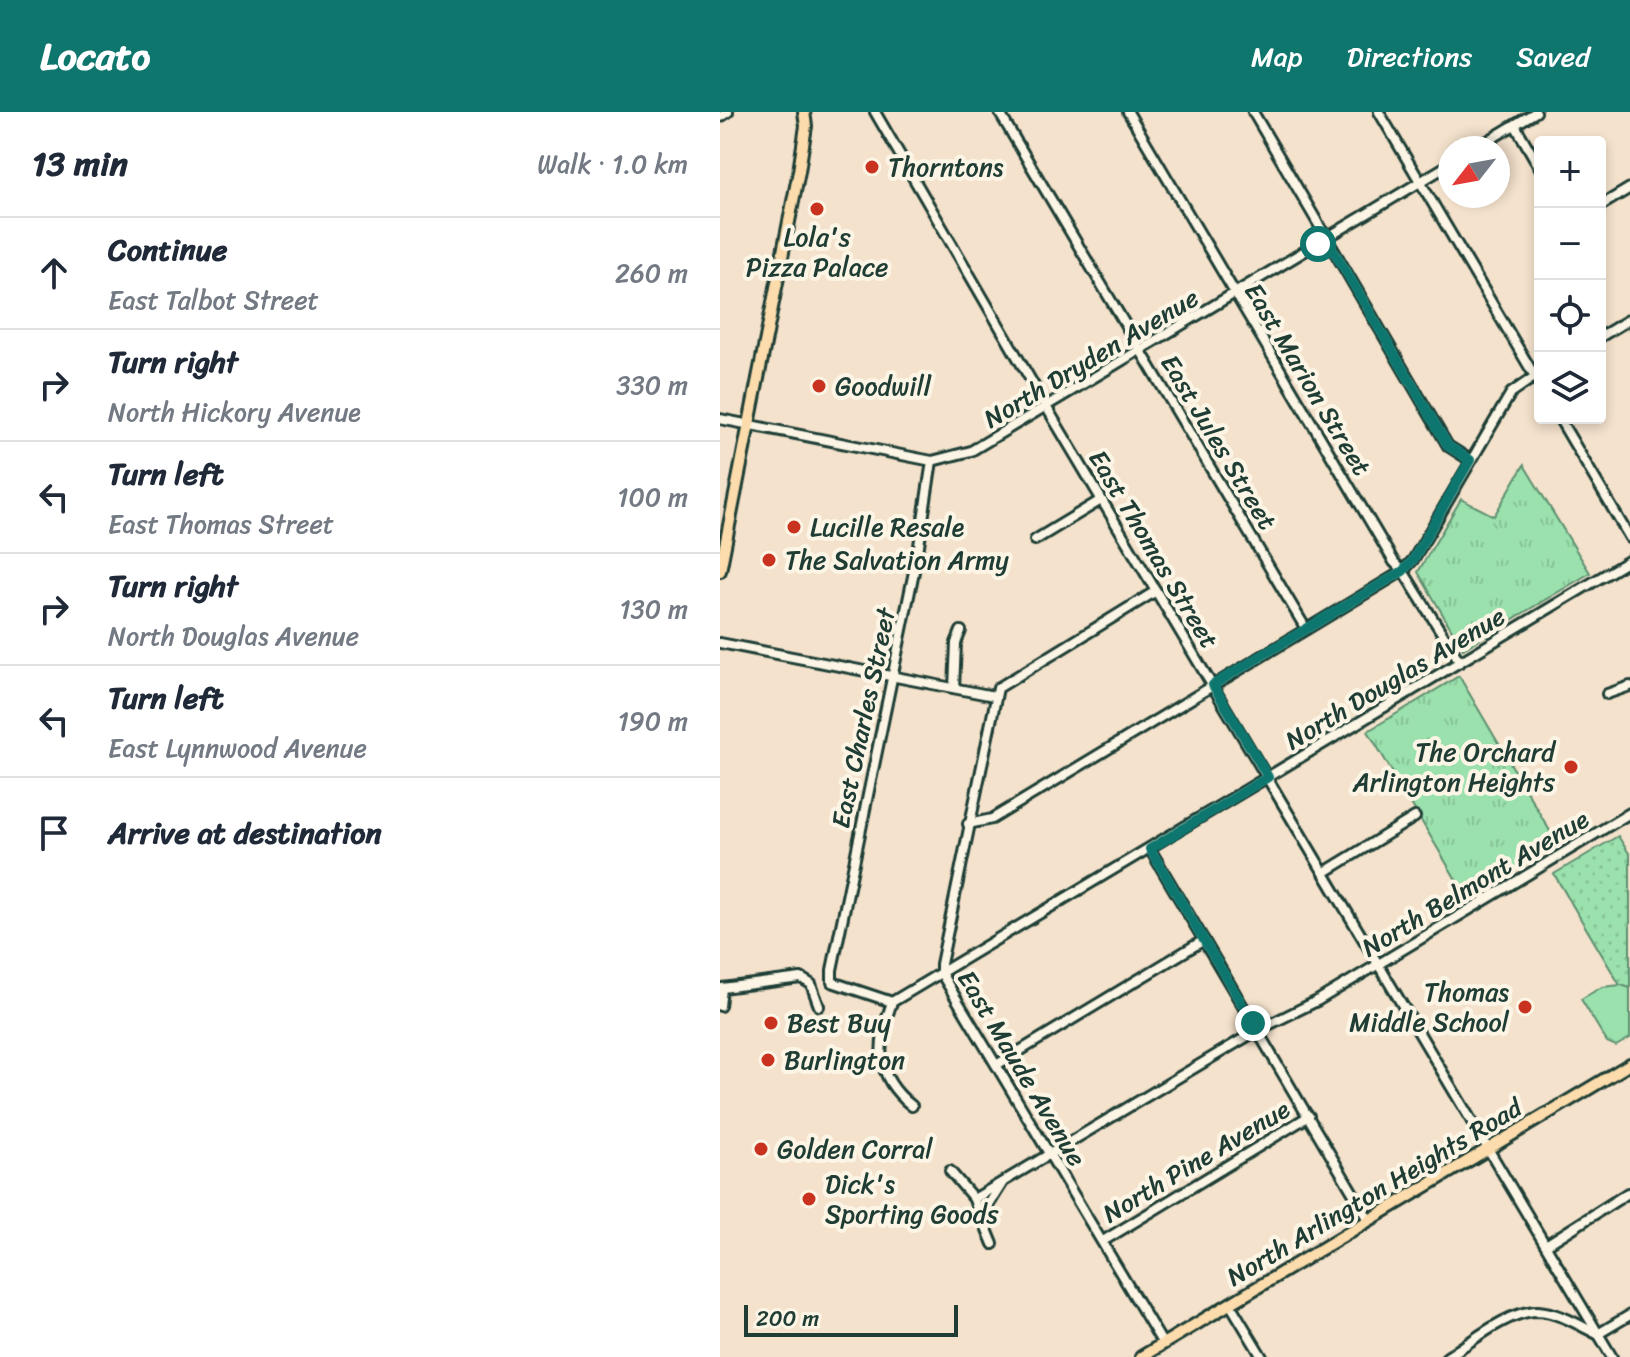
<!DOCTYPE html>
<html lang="en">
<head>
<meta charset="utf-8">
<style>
  :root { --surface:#fff; --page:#f6f6f7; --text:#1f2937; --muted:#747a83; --line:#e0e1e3; --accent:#0f766e }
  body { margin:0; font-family:Sriracha,sans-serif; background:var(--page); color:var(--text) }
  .controls { position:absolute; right:24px; top:24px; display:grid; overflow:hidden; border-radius:8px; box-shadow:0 4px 12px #0003 }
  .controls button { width:72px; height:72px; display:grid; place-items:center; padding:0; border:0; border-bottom:2px solid var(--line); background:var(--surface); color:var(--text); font:40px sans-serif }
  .compass { position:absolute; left:718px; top:24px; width:72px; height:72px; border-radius:50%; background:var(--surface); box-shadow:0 4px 12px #0003; rotate:239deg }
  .scale { position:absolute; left:24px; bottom:20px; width:214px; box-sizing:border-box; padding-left:8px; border:4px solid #1f3d34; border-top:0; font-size:22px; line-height:28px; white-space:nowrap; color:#1f3d34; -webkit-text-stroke:6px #fcf5e5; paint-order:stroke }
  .stop { position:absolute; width:24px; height:24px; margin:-18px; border:6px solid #0f766e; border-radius:50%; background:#fff }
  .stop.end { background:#0f766e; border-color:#fff; box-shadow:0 2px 8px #0008 }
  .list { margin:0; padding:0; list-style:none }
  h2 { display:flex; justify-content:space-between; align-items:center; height:104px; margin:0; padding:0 32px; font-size:34px }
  h2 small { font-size:26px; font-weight:400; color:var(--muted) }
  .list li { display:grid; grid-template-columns:52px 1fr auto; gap:24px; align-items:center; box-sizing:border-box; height:112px; padding:0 32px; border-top:2px solid var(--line) }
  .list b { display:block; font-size:30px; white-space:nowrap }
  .list p { margin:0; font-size:26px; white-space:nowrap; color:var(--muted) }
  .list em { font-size:26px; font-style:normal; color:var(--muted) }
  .icon { flex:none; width:44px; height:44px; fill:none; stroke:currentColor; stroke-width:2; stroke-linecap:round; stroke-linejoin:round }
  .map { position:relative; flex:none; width:910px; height:1245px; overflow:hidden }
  header { display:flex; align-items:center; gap:48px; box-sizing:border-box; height:112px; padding:0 40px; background:var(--accent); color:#fff }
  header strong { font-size:38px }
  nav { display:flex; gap:44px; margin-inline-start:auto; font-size:28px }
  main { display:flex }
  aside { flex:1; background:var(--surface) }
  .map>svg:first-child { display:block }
  .grass { fill:url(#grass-dots); stroke:#5d8f70; stroke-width:2 }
  .park { fill:url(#park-tufts); stroke:#5d8f70; stroke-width:2 }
  .pitch { fill:#9be1ad; stroke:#5d8f70; stroke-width:2 }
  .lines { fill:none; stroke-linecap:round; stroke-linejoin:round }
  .minor-casing { stroke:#1f3d34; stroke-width:14 }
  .major-casing { stroke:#1f3d34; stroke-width:16 }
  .minor { stroke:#fcf5e5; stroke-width:8 }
  .major { stroke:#fcdcac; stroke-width:10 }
  .route { stroke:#0f766e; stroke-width:10 }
  .poi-dot { fill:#c8321e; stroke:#fcf5e5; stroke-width:3 }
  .labels { text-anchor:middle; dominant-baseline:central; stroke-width:8; stroke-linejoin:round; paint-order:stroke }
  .poi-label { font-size:26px; fill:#1f3d34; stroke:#fcf5e5; text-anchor:start }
  .street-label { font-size:26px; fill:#1f3d34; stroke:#fcf5e5 }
</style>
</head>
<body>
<header>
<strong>Locato</strong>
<nav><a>Map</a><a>Directions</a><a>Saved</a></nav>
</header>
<main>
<aside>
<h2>13 min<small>Walk · 1.0 km</small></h2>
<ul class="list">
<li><svg class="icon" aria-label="ahead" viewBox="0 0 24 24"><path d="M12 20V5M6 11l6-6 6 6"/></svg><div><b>Continue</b><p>East Talbot Street</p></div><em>260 m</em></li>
<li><svg class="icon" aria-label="right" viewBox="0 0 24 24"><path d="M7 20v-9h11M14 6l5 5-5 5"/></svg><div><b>Turn right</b><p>North Hickory Avenue</p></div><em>330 m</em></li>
<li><svg class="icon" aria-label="left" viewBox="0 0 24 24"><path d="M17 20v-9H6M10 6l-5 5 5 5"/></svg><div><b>Turn left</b><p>East Thomas Street</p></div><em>100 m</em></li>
<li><svg class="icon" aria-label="right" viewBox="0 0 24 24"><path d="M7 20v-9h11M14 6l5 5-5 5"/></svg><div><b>Turn right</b><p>North Douglas Avenue</p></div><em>130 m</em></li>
<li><svg class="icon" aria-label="left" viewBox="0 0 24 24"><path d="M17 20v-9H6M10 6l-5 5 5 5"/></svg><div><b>Turn left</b><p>East Lynnwood Avenue</p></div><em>190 m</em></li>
<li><svg class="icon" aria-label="arrive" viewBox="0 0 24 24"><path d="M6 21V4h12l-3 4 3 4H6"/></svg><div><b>Arrive at destination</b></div></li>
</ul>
</aside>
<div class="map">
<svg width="910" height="1245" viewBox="0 0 910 1245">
  <defs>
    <pattern id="grass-dots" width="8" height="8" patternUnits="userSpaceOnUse" patternTransform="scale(2)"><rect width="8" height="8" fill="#9be1ad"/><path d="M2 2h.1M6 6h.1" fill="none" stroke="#85c295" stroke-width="1.8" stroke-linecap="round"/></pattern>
    <pattern id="park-tufts" width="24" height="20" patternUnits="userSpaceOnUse" patternTransform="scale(2)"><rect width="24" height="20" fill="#9be1ad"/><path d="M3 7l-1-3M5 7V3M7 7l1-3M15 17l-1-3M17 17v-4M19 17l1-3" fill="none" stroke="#85c295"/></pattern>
  </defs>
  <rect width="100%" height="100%" fill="#f4e2cc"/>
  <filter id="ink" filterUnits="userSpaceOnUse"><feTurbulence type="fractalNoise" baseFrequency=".0125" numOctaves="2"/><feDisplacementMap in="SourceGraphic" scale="16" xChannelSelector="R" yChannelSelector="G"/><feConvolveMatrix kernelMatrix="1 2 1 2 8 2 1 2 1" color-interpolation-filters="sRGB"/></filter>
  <g filter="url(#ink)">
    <path class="grass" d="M898,724L910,743V890L834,762Z"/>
    <g class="park">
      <path d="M804,353L870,461L743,537L698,460L741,387L774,404Z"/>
      <path d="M739,564L837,731L747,786L648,619Z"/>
    </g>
    <path class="pitch" d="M901,873L910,876V926L896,934L887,930L861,887L882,875Z"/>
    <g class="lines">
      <g class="minor-casing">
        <g id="minor">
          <path d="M155,0L327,296L892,1245"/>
          <path d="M279,0L586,517"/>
          <path d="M408,0L674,450L683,459L740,550"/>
          <path d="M533,0L728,334L750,348"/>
          <path d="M659,0L820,273"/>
          <path d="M0,5L8,0"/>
          <path d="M795,13L820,56"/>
          <path d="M756,36L816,0"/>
          <path d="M880,94L910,76"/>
          <path d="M880,225L910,207"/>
          <path d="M839,306L910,426"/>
          <path d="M0,307L212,349L251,339L730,52"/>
          <path d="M315,428L381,388"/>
          <path d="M436,479L278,576L221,852V861L443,1232"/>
          <path d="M0,531L274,584"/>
          <path d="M234,576L236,531L241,519"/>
          <path d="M887,582L910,574"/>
          <path d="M248,712L272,707L683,459L693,448L791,281L820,261"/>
          <path d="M430,737L649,1108"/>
          <path d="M605,760L695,705"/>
          <path d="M172,890L910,448"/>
          <path d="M172,890L112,870V858L198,440L212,349"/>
          <path d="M172,890C157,932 153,963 192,994"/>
          <path d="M0,894L2,876L81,866L91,872L99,894"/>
          <path d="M278,952L484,828"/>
          <path d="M230,1059L254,1087"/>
          <path d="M283,1070L266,1097H257L254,1087L538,918L597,889L910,701"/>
          <path d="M259,1098L273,1132"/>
          <path d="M383,1129L589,1004"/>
          <path d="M826,1133L908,1081"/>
          <path d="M510,1192L542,1245"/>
          <path d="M878,1222L910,1203"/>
          <path d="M727,1245C752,1230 787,1199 818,1199C838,1200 859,1213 877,1222"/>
        </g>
      </g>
      <g class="major-casing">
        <g id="major">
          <path d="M0,459L79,59L86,14L84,0"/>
          <path d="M421,1245L910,952"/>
        </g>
      </g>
      <use href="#minor" class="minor"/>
      <use href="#major" class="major"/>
    </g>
  </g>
  <g class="lines" filter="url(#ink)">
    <path class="route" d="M533,911L430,737L548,665L493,573L683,459L693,448L750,348L728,334L607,127L598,132"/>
  </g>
  <g class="poi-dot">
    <circle cx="152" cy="55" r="8"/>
    <circle cx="97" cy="97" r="8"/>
    <circle cx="99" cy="274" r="8"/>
    <circle cx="74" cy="415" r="8"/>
    <circle cx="49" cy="448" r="8"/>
    <circle cx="851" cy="655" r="8"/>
    <circle cx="805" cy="895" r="8"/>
    <circle cx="51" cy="911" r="8"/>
    <circle cx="48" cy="948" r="8"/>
    <circle cx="41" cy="1037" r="8"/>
    <circle cx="89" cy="1087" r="8"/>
  </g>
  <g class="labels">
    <g class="poi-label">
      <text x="168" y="55">Thorntons</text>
      <text x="97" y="125" text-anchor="middle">Lola's<tspan x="97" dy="30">Pizza Palace</tspan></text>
      <text x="115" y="274">Goodwill</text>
      <text x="90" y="415">Lucille Resale</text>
      <text x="65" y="448">The Salvation Army</text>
      <text x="835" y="640" text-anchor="end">The Orchard<tspan x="835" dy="30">Arlington Heights</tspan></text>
      <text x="789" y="880" text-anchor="end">Thomas<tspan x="789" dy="30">Middle School</tspan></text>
      <text x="67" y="911">Best Buy</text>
      <text x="64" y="948">Burlington</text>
      <text x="57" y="1037">Golden Corral</text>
      <text x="105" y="1072">Dick's<tspan x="105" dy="30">Sporting Goods</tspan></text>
    </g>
    <g class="street-label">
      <text transform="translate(371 246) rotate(-31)">North Dryden Avenue</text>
      <text transform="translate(588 267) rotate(59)">East Marion Street</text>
      <text transform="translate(499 330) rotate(59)">East Jules Street</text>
      <text transform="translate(434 437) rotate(59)">East Thomas Street</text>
      <text transform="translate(675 566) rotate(-31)">North Douglas Avenue</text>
      <text transform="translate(143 606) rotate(-78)">East Charles Street</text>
      <text transform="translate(755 771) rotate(-31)">North Belmont Avenue</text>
      <text transform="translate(302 956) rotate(59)">East Maude Avenue</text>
      <text transform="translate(476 1049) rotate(-31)">North Pine Avenue</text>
      <text transform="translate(654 1080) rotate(-31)">North Arlington Heights Road</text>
    </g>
  </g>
</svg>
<div class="controls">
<button>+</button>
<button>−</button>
<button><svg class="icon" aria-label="locate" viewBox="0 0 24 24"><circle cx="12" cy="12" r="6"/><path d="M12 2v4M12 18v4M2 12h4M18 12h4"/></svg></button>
<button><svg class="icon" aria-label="layers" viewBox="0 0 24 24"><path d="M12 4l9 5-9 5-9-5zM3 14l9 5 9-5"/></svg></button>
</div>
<svg class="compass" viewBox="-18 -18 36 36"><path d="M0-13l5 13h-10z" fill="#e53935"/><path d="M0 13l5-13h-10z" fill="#747a83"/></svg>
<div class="scale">200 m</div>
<div class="stop" style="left:598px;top:132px"></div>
<div class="stop end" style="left:533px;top:911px"></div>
</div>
</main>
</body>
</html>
